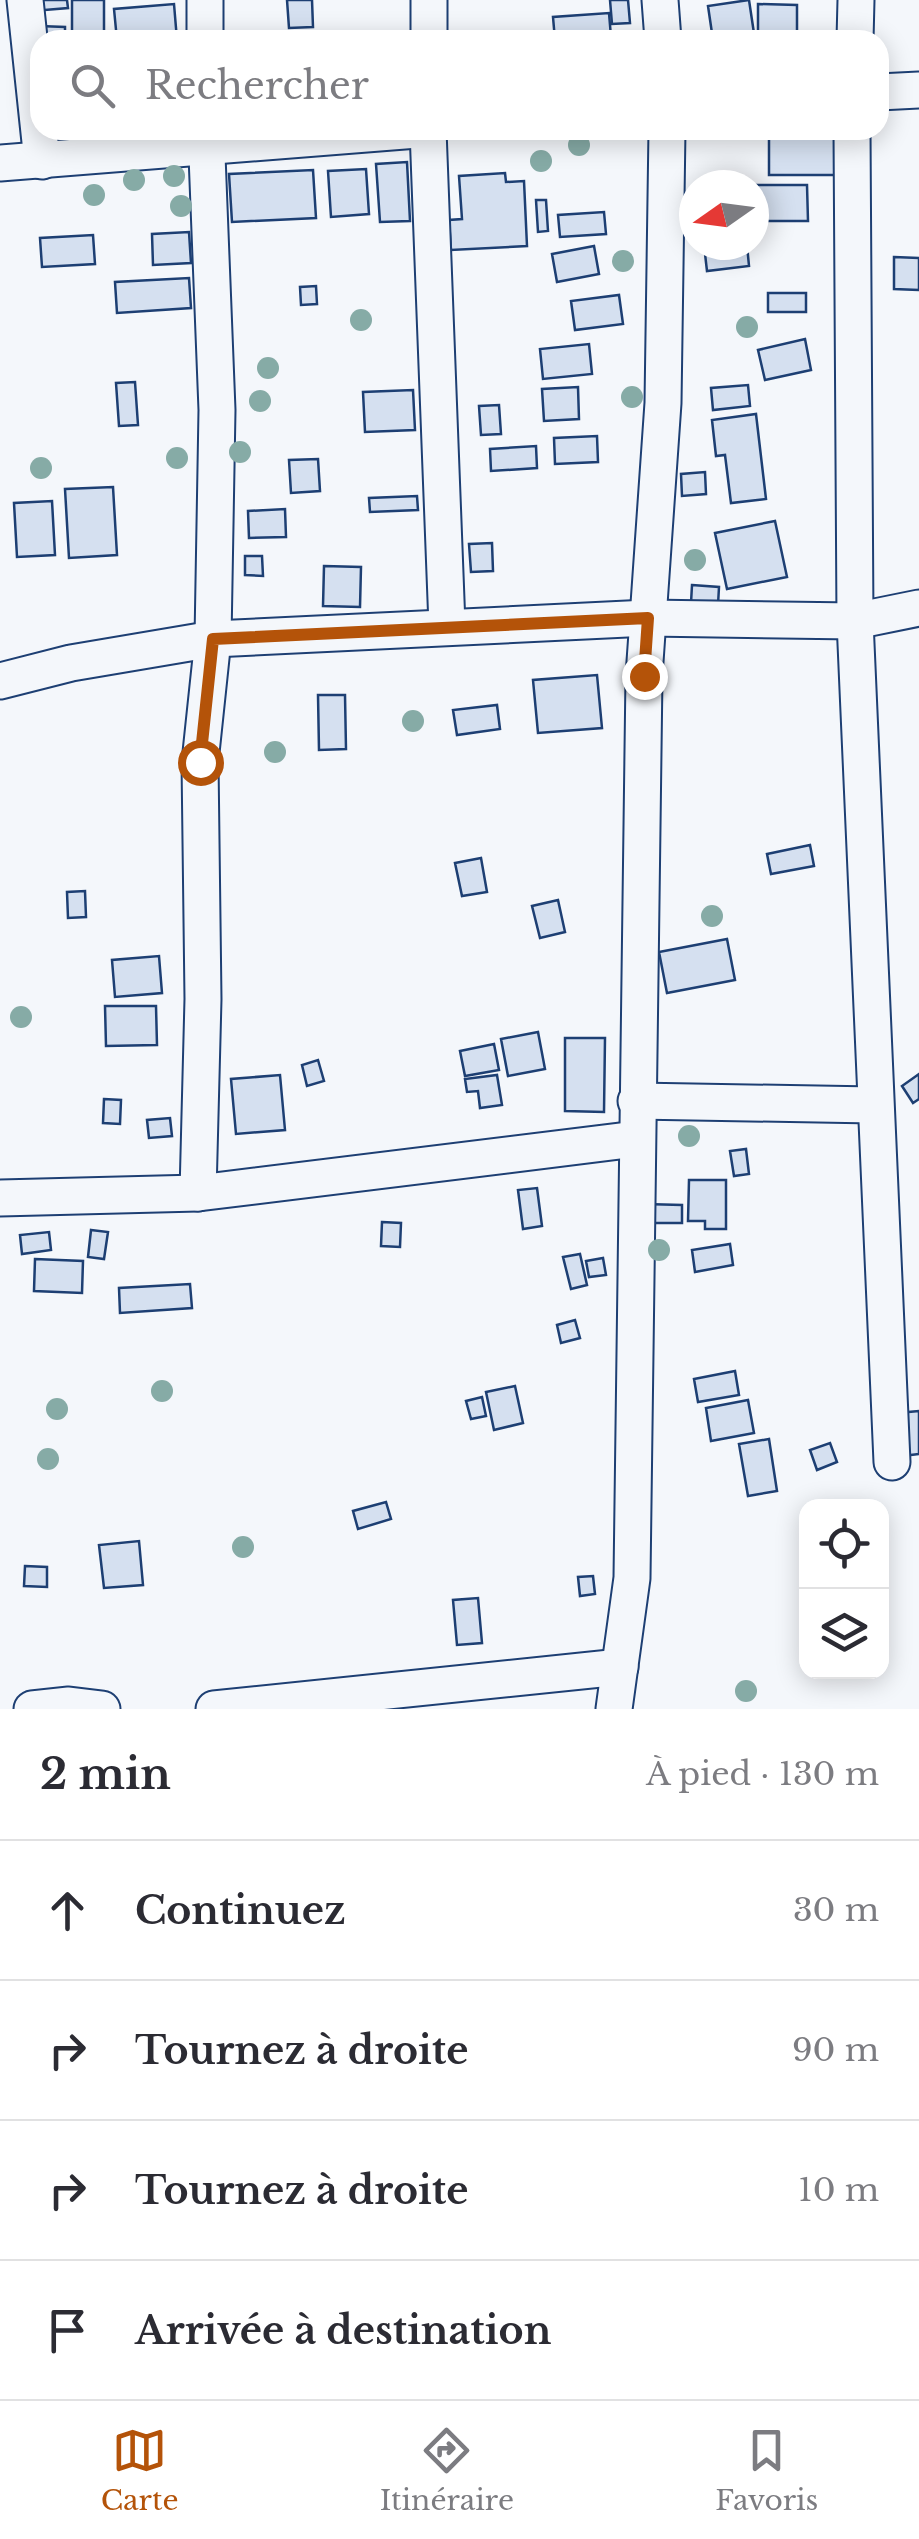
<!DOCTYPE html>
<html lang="fr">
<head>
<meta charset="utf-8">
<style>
  :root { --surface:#fff; --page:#f7f7f7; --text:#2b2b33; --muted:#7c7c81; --line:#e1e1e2; --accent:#b45309 }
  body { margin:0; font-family:"Libre Baskerville",serif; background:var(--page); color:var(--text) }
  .controls { position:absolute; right:30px; bottom:30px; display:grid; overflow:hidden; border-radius:20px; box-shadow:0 5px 25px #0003 }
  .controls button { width:90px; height:90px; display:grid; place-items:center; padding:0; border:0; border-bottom:2px solid var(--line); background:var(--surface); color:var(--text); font:50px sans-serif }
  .compass { position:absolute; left:679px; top:170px; width:90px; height:90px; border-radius:50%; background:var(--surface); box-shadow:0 5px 25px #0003; rotate:256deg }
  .stop { position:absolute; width:30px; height:30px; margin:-22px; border:8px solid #b45309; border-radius:50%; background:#fff }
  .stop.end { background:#b45309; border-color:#fff; box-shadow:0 2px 10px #0008 }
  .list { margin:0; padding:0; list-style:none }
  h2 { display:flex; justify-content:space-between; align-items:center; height:130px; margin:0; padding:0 40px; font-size:42px }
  h2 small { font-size:32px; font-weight:400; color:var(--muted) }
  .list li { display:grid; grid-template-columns:65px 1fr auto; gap:30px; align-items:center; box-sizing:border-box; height:140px; padding:0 40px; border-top:2px solid var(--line) }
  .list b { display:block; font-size:38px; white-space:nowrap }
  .list em { font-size:32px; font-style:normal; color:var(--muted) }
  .icon { flex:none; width:55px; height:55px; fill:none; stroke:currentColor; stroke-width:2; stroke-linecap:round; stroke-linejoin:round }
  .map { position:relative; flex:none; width:919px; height:1709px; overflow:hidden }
  .search { position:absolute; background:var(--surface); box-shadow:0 5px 25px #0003; left:30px; right:30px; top:30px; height:110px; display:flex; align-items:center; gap:25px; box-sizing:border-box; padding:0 35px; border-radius:30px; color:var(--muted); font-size:38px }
  .sheet { height:690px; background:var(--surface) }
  nav { display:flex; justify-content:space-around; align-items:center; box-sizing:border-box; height:140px; border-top:2px solid var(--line); background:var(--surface); font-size:28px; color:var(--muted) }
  nav a { display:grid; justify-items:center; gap:5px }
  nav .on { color:var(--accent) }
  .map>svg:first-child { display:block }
  .building { fill:#d5e0f0; stroke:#1d3f73; stroke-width:2.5 }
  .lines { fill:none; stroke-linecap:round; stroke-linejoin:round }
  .minor-casing { stroke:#1d3f73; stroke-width:39 }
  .minor { stroke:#f4f7fb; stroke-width:35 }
  .tree { fill:#86aba6 }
  .route { stroke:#b45309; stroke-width:12 }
</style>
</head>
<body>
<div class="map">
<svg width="919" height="1709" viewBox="0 0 919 1709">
  <rect width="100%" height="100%" fill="#f4f7fb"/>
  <g class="building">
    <path d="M31,0H67L68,8L33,11Z"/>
    <rect x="72" y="0" width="32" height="40"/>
    <path d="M287,0H312L313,27L289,28Z"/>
    <path d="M610,0H628L630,23L612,24Z"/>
    <path d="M749,0L755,40H713L708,6Z"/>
    <path d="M174,4L177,40H117L114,9Z"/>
    <path d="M758,4L797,5V40H758Z"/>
    <path d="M609,13L611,37L555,40L553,17Z"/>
    <path d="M39,26L65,27V40H40Z"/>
    <rect x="769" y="135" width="75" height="40"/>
    <path d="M407,162L410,221L380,222L376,164Z"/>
    <path d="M366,169L369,214L331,217L328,171Z"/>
    <path d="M313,170L316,218L232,222L229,174Z"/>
    <path d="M505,173L506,182L524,181L527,246L451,250L449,220L462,219L459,176Z"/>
    <path d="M752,185H807L808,221H754Z"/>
    <path d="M536,200H546L548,231L538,232Z"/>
    <path d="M694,208V231L684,232L682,209Z"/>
    <path d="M604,212L606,234L560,237L558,215Z"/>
    <path d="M189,232L191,263L153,265L152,234Z"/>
    <path d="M93,235L95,264L42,267L40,238Z"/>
    <path d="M704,245H747L749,266L707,271Z"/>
    <path d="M594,246L599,274L557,282L552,254Z"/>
    <path d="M894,257L919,258V290L894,289Z"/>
    <path d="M189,278L191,308L117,313L115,282Z"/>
    <path d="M316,286L317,304L301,305L300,287Z"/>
    <rect x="768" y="293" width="38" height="19"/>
    <path d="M619,295L623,324L575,330L571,301Z"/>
    <path d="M805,339L811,370L765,380L758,350Z"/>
    <path d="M589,344L592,374L543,379L540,349Z"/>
    <path d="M135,382L138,425L119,426L116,383Z"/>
    <path d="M748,385L750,406L713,410L711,388Z"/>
    <path d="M578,387L579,419L544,421L542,389Z"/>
    <path d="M413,390L415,430L365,432L363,392Z"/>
    <path d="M499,405L501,434L481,435L479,406Z"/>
    <path d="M756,414L766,499L731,503L725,455L716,456L712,420Z"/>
    <path d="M597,436L598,462L555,464L554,438Z"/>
    <path d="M536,446L537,468L491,471L490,449Z"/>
    <path d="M318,459L320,491L291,493L289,460Z"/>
    <path d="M705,472L706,494L682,496L681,474Z"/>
    <path d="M113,487L117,555L69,558L65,489Z"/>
    <path d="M417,496L418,510L370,512L369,498Z"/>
    <path d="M52,501L55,555L17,557L14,503Z"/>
    <path d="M285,509L286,537L249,538L248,511Z"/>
    <path d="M775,521L787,577L727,589L715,533Z"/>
    <path d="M492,543L493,571L471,572L469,544Z"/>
    <path d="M245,556H262L263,576L245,575Z"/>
    <path d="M324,566L361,567L360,607L323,606Z"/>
    <path d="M692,585L719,587L718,605L691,603Z"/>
    <path d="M597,675L602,728L538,733L533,680Z"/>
    <path d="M318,695H345L346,749L319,750Z"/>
    <path d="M497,705L500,729L457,735L453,710Z"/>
    <path d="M810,845L814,866L771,874L767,854Z"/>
    <path d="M481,858L487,892L462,896L455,863Z"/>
    <path d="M85,891L86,917L68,918L67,892Z"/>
    <path d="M558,900L565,932L540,938L532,906Z"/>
    <path d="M727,939L735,980L667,993L659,952Z"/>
    <path d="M159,956L162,993L115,997L112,960Z"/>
    <path d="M105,1006H156L157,1045L106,1046Z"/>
    <path d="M538,1032L545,1069L508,1076L501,1039Z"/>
    <path d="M565,1038H605L604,1112L565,1111Z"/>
    <path d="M494,1044L499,1070L465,1076L460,1051Z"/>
    <path d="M318,1060L324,1081L307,1086L302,1065Z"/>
    <path d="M919,1074V1099L913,1103L902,1086Z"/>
    <path d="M280,1075L285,1130L236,1134L231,1079Z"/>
    <path d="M497,1075L502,1105L480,1108L478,1091L467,1092L465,1079Z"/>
    <path d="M104,1099L121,1100L120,1124L103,1123Z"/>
    <path d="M170,1118L172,1136L149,1138L147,1120Z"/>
    <path d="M746,1149L749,1174L734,1176L730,1151Z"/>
    <path d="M689,1180H726V1229H705V1221H688Z"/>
    <path d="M537,1188L542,1226L523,1229L518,1190Z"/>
    <path d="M644,1204L682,1205V1223H644Z"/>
    <path d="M382,1222L401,1223L400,1247L381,1246Z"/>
    <path d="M91,1230L108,1232L104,1259L88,1257Z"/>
    <path d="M49,1232L51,1250L22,1254L20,1235Z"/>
    <path d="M730,1244L733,1265L695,1272L692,1250Z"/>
    <path d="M580,1254L587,1285L571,1289L563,1257Z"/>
    <path d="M603,1258L606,1275L589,1277L586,1261Z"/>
    <path d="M35,1259L83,1261L82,1293L34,1291Z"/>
    <path d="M190,1284L192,1308L120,1313L119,1288Z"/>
    <path d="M575,1320L580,1338L561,1343L557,1325Z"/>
    <path d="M735,1371L739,1395L698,1402L694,1379Z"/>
    <path d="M515,1386L523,1423L494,1430L486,1392Z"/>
    <path d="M482,1397L486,1416L471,1419L466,1401Z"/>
    <path d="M748,1400L754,1433L711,1441L706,1408Z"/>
    <path d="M919,1411V1454L902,1456L898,1413Z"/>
    <path d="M769,1439L777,1491L748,1496L739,1444Z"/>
    <path d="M830,1443L837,1462L817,1470L810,1450Z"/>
    <path d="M386,1502L391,1519L358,1529L353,1511Z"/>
    <path d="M139,1541L143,1585L104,1588L99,1545Z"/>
    <path d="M25,1566L47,1567V1587L24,1586Z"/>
    <path d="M593,1576L595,1594L580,1596L578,1577Z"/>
    <path d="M478,1598L482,1643L457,1645L453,1600Z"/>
  </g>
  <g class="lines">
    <g class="minor-casing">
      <g id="minor">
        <path d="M25,0L42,161"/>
        <path d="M205,0V40"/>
        <path d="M660,0L663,40"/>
        <path d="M429,40V0"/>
        <path d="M855,40L856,0"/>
        <path d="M879,92L919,90"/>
        <path d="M428,130L447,626"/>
        <path d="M852,130L855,621L892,1462"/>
        <path d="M0,163L417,130"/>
        <path d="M0,681L71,663L213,639L648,618L855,621L919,608"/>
        <path d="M636,1101L874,1105"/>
        <path d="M198,1193L203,999L200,762L213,639L217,410L206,130"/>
        <path d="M0,1198L198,1193L636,1139"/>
        <path d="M32,1709L69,1705L102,1709"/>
        <path d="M214,1709L620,1667"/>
        <path d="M614,1709L632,1578L644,676L663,403L667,130"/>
      </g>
    </g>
    <use href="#minor" class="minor"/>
  </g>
  <g class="tree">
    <circle cx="579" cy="145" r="11"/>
    <circle cx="541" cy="161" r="11"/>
    <circle cx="174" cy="176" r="11"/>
    <circle cx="134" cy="180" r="11"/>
    <circle cx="94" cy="195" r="11"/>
    <circle cx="181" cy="206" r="11"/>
    <circle cx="623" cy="261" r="11"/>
    <circle cx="361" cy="320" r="11"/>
    <circle cx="747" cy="327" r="11"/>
    <circle cx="268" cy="368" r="11"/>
    <circle cx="632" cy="397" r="11"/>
    <circle cx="260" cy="401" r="11"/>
    <circle cx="240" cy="452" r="11"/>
    <circle cx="177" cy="458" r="11"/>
    <circle cx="41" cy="468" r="11"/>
    <circle cx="695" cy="560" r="11"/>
    <circle cx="413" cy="721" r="11"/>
    <circle cx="275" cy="752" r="11"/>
    <circle cx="712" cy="916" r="11"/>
    <circle cx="21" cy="1017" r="11"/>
    <circle cx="689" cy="1136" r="11"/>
    <circle cx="659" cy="1250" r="11"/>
    <circle cx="162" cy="1391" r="11"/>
    <circle cx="57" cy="1409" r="11"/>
    <circle cx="48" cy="1459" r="11"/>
    <circle cx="243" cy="1547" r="11"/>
    <circle cx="746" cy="1691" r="11"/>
  </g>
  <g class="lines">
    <path class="route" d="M200,762L213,639L648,618L644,676"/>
  </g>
</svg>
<div class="controls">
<button><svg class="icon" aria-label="locate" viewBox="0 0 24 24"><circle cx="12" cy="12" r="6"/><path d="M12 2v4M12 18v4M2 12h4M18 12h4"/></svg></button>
<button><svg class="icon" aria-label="layers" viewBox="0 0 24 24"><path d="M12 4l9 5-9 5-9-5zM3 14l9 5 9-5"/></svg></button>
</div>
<svg class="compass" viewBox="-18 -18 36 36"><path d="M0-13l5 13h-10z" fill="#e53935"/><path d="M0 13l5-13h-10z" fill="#7c7c81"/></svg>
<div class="stop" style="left:200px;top:762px"></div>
<div class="stop end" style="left:644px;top:676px"></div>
<div class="search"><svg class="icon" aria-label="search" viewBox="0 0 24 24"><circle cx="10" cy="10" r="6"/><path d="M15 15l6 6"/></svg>Rechercher</div>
</div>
<section class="sheet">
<h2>2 min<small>À pied · 130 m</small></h2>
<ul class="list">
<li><svg class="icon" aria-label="ahead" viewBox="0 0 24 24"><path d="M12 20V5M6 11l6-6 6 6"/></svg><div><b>Continuez</b></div><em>30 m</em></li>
<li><svg class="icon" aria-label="right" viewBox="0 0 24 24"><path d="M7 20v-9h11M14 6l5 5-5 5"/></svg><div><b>Tournez à droite</b></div><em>90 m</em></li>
<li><svg class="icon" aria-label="right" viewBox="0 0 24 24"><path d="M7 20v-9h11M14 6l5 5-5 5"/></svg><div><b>Tournez à droite</b></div><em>10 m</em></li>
<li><svg class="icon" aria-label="arrive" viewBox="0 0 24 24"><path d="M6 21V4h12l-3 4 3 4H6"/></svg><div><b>Arrivée à destination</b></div></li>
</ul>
</section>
<nav>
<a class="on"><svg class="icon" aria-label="map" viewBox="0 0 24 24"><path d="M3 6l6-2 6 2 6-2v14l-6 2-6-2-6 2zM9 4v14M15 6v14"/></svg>Carte</a>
<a><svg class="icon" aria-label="directions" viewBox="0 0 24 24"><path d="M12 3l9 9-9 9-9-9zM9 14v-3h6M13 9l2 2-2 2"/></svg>Itinéraire</a>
<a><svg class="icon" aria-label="saved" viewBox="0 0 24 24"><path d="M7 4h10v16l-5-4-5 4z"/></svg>Favoris</a>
</nav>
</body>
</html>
